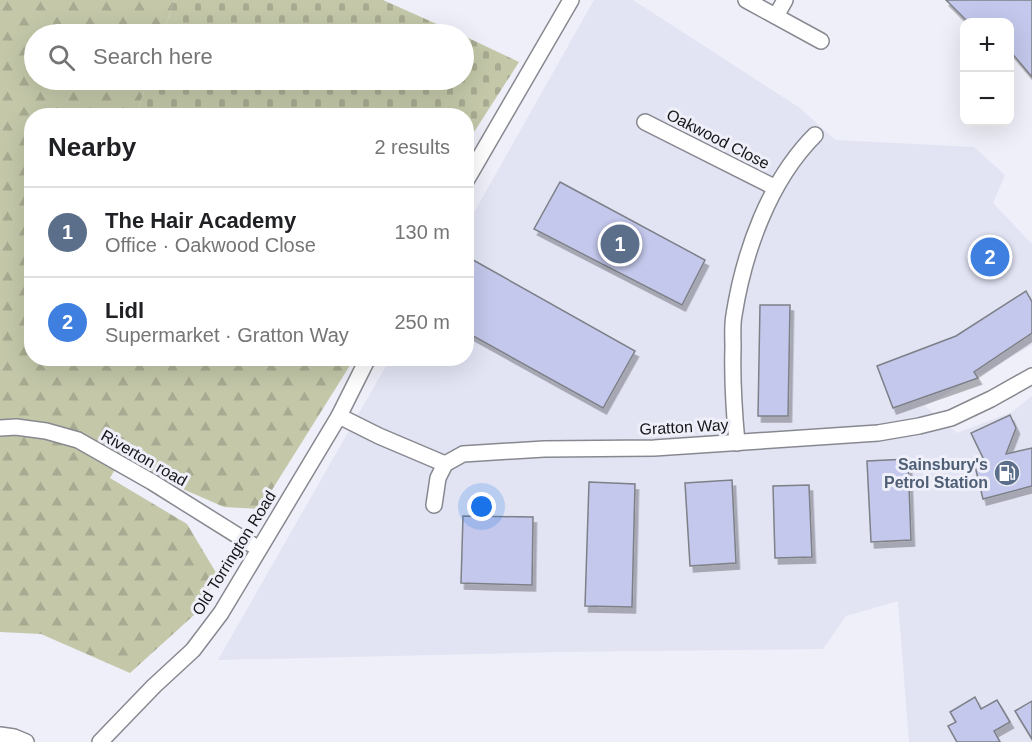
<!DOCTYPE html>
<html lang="en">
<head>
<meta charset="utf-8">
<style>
  :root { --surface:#fff; --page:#f2f2f2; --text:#202124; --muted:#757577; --line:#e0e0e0; --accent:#9d3192 }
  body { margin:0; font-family:Helvetica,sans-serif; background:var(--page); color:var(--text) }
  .controls { position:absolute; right:18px; top:18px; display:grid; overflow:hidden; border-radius:12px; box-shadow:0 6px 24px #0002 }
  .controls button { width:54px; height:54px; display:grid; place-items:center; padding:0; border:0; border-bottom:2px solid var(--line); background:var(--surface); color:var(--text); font:30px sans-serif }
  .you { position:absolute; left:482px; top:507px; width:21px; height:21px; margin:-15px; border:4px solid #fff; border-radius:50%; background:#1a73e8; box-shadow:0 0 0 9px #1a73e833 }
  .badge { display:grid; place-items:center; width:39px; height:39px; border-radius:50%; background:var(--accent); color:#fff; font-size:20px; font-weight:700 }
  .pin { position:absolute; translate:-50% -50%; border:3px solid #fff; box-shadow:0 2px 6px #0006 }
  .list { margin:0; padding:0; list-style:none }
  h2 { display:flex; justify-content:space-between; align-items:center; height:78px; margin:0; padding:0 24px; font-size:26px }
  h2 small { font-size:20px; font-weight:400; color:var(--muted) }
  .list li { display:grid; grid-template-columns:39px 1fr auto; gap:18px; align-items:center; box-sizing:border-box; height:90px; padding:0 24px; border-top:2px solid var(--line) }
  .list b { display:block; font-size:22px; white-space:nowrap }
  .list p { margin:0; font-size:20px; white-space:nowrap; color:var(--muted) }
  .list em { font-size:20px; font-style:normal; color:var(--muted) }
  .icon { flex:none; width:33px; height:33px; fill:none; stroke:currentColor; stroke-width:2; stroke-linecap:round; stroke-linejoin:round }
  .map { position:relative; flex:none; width:1032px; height:742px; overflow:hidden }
  .search { position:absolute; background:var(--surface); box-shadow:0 6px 24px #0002; left:24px; top:24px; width:450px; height:66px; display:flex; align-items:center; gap:15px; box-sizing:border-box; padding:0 21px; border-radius:33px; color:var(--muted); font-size:22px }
  .panel { position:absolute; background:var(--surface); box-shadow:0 6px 24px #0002; left:24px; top:108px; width:450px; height:258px; border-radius:24px }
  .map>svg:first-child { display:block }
  .built { fill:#e2e4f4 }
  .forest { fill:url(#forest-firs) }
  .cemetery { fill:url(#cemetery-stones) }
  .building { fill:#c3c8ec; stroke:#7e8087; stroke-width:1.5; filter:url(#shadow) }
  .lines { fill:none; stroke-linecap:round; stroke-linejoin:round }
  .minor-casing { stroke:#888990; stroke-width:18 }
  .minor { stroke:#fff; stroke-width:15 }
  .labels { text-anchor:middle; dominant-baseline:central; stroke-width:6; stroke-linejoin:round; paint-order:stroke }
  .street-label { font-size:16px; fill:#161619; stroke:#eeeff8 }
  .service-label { font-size:16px; font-weight:bold; fill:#4e5e75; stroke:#eeeff8; text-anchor:end }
</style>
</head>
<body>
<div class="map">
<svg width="1032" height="742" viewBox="0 0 1032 742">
  <defs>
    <pattern id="forest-firs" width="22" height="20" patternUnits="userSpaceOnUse" patternTransform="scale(1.5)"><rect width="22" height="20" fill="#c4c8a9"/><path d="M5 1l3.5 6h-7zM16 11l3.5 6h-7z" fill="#a8ab91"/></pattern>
    <pattern id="cemetery-stones" width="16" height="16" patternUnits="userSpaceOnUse" patternTransform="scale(1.5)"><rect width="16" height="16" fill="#c4c8a9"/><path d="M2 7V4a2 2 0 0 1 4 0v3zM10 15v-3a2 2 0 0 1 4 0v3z" fill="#a8ab91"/></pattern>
    <filter id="shadow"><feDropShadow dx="3.5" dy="6" stdDeviation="0" flood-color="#0004"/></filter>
  </defs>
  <rect width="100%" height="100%" fill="#eeeff8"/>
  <path class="built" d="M594,0H633L800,108L835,140L974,147L1005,175L993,203L1032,244V345L925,406L957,433L1012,412L1032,396V742H909L898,601L846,616L823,649L560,652L218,660L390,359L466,358L467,225Z"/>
  <path class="forest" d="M0,0H174L163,34H34V80H148L136,115L32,116V358L354,359L260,509L224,507L169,483L124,454L110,478L187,524L218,576L194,615L130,673L41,634L0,632Z"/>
  <g class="cemetery">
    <path d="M174,0H383L459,34H163Z"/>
    <path d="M464,36L519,62L467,143L466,116L136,115L148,80H464Z"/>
  </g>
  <g class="building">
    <path d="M946,0H1032V77L1010,51V22H968Z"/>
    <path d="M560,182L705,260L682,305L534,229Z"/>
    <path d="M466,256L635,351L603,408L466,332Z"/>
    <path d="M1026,291L1032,302V333L974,372L978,378L893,408L877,366L956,336Z"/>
    <path d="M760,305H790L788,416H758Z"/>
    <path d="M1010,415L1016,428L1006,454L1032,448V486L983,499L974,462L984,460L971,433Z"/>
    <path d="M908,459L911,540L871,542L867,461Z"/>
    <path d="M732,480L736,563L690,566L685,483Z"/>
    <path d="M589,482L635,484L632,607L585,606Z"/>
    <path d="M809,485L812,557L775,558L773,486Z"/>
    <path d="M463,516L533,517L532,585L461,583Z"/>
    <path d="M975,697L981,709L997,700L1010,722L994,731L1000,742H957L948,726L956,722L950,712Z"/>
    <path d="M1032,701V739L1015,711Z"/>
  </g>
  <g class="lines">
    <g class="minor-casing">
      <g id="minor">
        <path d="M746,0L821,41"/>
        <path d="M776,16L785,0"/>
        <path d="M645,122L774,187"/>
        <path d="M466,181L571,0"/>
        <path d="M339,416L379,436L445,464"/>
        <path d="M0,428L16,427L46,431L78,440L152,482L259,549"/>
        <path d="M737,443C734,411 732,379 733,347C733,337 732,326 734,315C744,252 769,181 815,135"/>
        <path d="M445,464L463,454L544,449L654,448L878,433L919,426L951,418L991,399L1032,376"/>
        <path d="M434,505L438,478L445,464"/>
        <path d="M0,735L14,737L26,742"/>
        <path d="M100,742L154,686L193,650L221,613L339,416L368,358"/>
      </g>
    </g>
    <use href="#minor" class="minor"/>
  </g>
  <defs>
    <g id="fuel-disc" transform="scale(1.35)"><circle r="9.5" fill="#5c6f8a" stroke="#eeeff8"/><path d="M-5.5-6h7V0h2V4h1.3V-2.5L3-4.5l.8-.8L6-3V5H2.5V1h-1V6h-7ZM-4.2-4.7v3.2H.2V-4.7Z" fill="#fff"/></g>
  </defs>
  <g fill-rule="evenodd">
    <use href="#fuel-disc" x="1007" y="473"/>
  </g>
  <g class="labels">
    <g class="street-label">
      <text transform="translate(718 139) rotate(27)">Oakwood Close</text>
      <text transform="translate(684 427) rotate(-3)">Gratton Way</text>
      <text transform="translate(144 458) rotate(30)">Riverton road</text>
      <text transform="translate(234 553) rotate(-58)">Old Torrington Road</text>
    </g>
    <g class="service-label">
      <text x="988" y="464">Sainsbury's<tspan x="988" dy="18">Petrol Station</tspan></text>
    </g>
  </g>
</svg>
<div class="controls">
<button>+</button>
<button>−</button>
</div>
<div class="you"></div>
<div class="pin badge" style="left:620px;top:244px;background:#5c6f8a">1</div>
<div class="pin badge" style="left:990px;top:257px;background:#3f7fe0">2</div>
<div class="search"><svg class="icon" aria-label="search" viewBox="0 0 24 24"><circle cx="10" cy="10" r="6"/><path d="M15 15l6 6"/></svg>Search here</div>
<section class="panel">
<h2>Nearby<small>2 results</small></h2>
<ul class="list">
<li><span class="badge" style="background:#5c6f8a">1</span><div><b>The Hair Academy</b><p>Office · Oakwood Close</p></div><em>130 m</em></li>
<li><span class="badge" style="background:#3f7fe0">2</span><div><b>Lidl</b><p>Supermarket · Gratton Way</p></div><em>250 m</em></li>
</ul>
</section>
</div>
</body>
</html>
